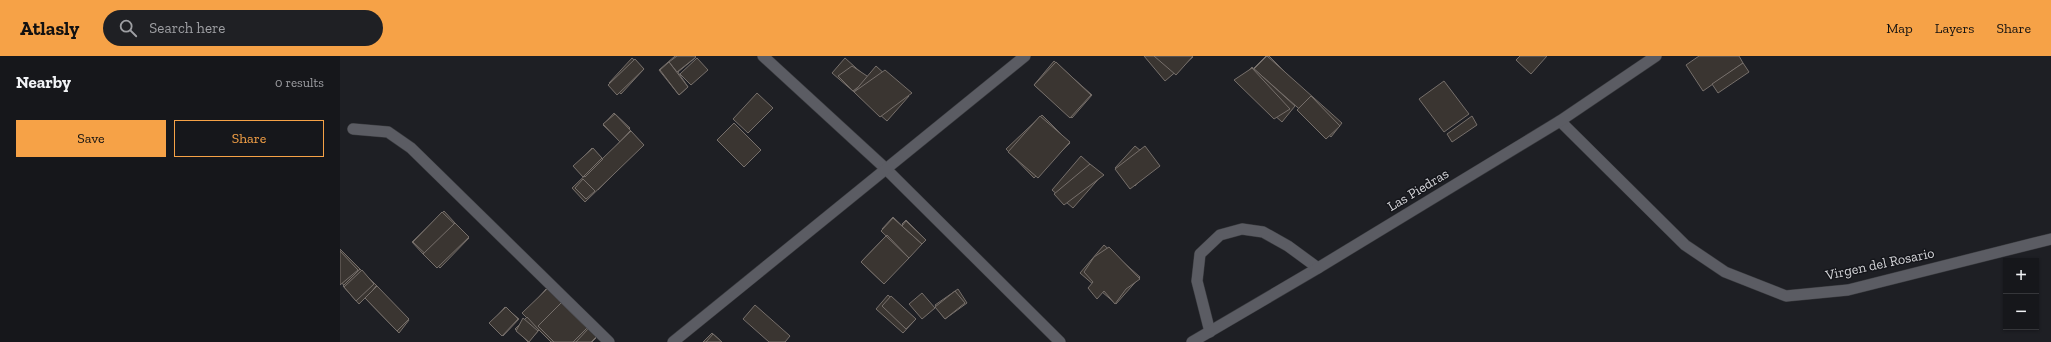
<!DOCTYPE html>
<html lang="en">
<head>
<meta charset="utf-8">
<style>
  :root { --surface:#16171b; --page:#1f2024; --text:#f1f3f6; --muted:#9e9fa3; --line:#35363a; --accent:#f6a247 }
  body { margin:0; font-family:"Zilla Slab",serif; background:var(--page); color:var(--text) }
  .controls { position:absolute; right:12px; bottom:12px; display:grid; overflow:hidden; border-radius:0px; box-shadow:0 1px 3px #0004 }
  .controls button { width:36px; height:36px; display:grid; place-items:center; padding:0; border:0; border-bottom:1px solid var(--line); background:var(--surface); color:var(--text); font:20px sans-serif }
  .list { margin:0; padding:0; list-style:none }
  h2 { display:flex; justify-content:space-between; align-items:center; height:52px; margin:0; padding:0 16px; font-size:17px }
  h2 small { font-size:13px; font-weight:400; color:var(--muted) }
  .actions { display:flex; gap:8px; padding:12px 16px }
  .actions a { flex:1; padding:9px 0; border:1px solid var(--accent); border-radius:0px; text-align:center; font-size:14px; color:var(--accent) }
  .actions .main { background:var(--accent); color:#111 }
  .icon { flex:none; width:22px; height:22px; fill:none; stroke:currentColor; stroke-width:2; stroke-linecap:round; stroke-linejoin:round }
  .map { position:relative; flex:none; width:1711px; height:286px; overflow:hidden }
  header { display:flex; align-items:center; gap:24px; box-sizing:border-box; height:56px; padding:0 20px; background:var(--accent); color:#111 }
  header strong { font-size:19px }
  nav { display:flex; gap:22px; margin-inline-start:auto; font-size:14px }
  .search { width:280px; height:36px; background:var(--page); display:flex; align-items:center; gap:10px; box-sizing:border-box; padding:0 14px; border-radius:22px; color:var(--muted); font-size:15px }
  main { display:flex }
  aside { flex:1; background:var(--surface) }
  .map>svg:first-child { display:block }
  .building { fill:#3a3531; stroke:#766f6b }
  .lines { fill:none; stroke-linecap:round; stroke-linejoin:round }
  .service-casing { stroke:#393a3e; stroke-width:12 }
  .minor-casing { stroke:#393a3e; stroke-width:12 }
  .tertiary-casing { stroke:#393a3e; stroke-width:12 }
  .service { stroke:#5b5c63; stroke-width:11 }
  .minor { stroke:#5b5c63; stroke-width:11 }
  .tertiary { stroke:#5b5c63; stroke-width:11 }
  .labels { text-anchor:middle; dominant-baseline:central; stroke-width:3; stroke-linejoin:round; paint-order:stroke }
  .street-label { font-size:14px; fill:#d5d5d9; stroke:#15161b }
</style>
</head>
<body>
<header>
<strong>Atlasly</strong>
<div class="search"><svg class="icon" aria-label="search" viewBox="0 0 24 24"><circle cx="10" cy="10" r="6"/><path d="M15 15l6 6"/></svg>Search here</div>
<nav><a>Map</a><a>Layers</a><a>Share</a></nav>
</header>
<main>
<aside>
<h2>Nearby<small>0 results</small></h2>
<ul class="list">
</ul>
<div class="actions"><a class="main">Save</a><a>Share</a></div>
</aside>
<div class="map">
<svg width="1711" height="286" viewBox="0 0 1711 286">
  <rect width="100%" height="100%" fill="#1e1f24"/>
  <g class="building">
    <path d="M335,0H353L355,2L338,16L348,31L339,39L319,14Z"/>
    <path d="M337,0H355L356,1L337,16L329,6Z"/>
    <path d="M804,0H852L853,1L825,25Z"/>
    <path d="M814,0H853L836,19Z"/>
    <path d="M926,0H929L967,38L953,51L914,12Z"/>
    <path d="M927,0L1002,67L991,81L914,13Z"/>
    <path d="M1180,0H1207L1191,18L1176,4Z"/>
    <path d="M1359,0H1399L1403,7L1363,35L1346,9Z"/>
    <path d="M292,2L304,13L281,38L269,27Z"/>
    <path d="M357,2L368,14L351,29L340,18Z"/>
    <path d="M505,2L526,21L514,36L492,17Z"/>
    <path d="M295,3L304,13L277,39L268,29Z"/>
    <path d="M714,5L752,39L732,62L694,29Z"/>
    <path d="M329,6L348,31L339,39L320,14Z"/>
    <path d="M716,6L751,39L730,62L694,29Z"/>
    <path d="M1403,7L1409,16L1378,37L1372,28Z"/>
    <path d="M512,10L530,22L513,35L498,20Z"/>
    <path d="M536,10L569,40L547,65L514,36Z"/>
    <path d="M912,11L955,50L942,66L898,27Z"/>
    <path d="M912,12L950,53L934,63L894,24Z"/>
    <path d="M545,14L572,37L540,61L514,36Z"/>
    <path d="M1104,25L1129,58L1104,76L1079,43Z"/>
    <path d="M417,37L433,52L408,77L393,63Z"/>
    <path d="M971,40L1000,70L986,83L957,54Z"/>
    <path d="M274,57L290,72L279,84L263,69Z"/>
    <path d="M275,58L291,75L280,86L263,68Z"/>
    <path d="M702,59L730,87L694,122L666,93Z"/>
    <path d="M700,60L730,86L698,122L668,96Z"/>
    <path d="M1132,60L1137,69L1112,86L1107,78Z"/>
    <path d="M394,67L421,94L404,111L377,84Z"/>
    <path d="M290,75L303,88L258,134L246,122Z"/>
    <path d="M291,75L304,89L245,146L232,132Z"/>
    <path d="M795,90L815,107L795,130L775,112Z"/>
    <path d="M805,90L820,110L790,133L775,113Z"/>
    <path d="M252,92L263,103L245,121L234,111Z"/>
    <path d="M253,92L262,102L243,121L233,110Z"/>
    <path d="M741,100L762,119L733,152L712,134Z"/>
    <path d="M750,108L764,119L724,149L714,138Z"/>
    <path d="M243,123L255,135L246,143L235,132Z"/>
    <path d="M104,155L115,167L83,198L72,186Z"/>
    <path d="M102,156L129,182L100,212L73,186Z"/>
    <path d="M553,161L581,188L569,200L542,173Z"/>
    <path d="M553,162L582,188L569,202L541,175Z"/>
    <path d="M566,164L585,183L581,187L562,168Z"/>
    <path d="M566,165L586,184L582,188L562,170Z"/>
    <path d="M115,167L129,181L97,212L83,198Z"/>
    <path d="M547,179L568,201L543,227L521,206Z"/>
    <path d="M546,180L569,202L544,228L521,206Z"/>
    <path d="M764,189L800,221L776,248L740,217Z"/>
    <path d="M769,191L800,223L786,233L775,248L764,235L757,243L748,232L753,226L744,216L754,201Z"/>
    <path d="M0,193L20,213L4,229L0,226Z"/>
    <path d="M0,195L18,214L0,229Z"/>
    <path d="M20,213L37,230L19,248L3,230Z"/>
    <path d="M22,214L34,228L16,245L4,231Z"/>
    <path d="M36,230L69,264L59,277L26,243Z"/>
    <path d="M37,230L69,263L57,275L25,242Z"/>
    <path d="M206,233L219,245L204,261L192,249Z"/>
    <path d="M207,233L247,272L233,286H211L182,257Z"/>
    <path d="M618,233L627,247L605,263L595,249Z"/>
    <path d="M615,235L625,247L605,263L595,251Z"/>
    <path d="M582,237L595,252L582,263L569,248Z"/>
    <path d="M548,239L575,264L563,277L536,253Z"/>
    <path d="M551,240L576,263L566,273L542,250Z"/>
    <path d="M221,247L247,272L233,286H214L198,270Z"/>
    <path d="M415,249L450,280L445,286H429L403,263Z"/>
    <path d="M165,251L179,263L163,280L150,268Z"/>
    <path d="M166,251L178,263L162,280L149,267Z"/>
    <path d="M187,261L199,274L188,286L175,273Z"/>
    <path d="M183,262L198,275L189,286L176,275Z"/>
    <path d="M247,272L256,282L252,286H233Z"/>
    <path d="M248,273L256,281L251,286H236Z"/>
    <path d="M372,277L382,286H363Z"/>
    <path d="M373,278L382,286H366Z"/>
  </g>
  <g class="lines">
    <g class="service-casing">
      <path id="service" d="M870,276L857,225L860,198L880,179L902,173L923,176L948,190L978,212"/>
    </g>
    <g class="minor-casing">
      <g id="minor">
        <path d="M423,0L545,112L720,286"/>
        <path d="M13,73L48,76L71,92L269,286"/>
        <path d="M333,286L685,0"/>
      </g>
    </g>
    <g class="tertiary-casing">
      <g id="tertiary">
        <path d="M1220,65L1345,189L1385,216L1446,240L1508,234L1711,183"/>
        <path d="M852,286L978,212L1220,65L1316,0"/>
      </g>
    </g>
    <use href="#service" class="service"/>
    <use href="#minor" class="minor"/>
    <use href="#tertiary" class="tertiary"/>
  </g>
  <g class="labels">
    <g class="street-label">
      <text transform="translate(1078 134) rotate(-31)">Las Piedras</text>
      <text transform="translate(1540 208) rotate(-12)">Virgen del Rosario</text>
    </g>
  </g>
</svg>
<div class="controls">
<button>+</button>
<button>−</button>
</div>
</div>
</main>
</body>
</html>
